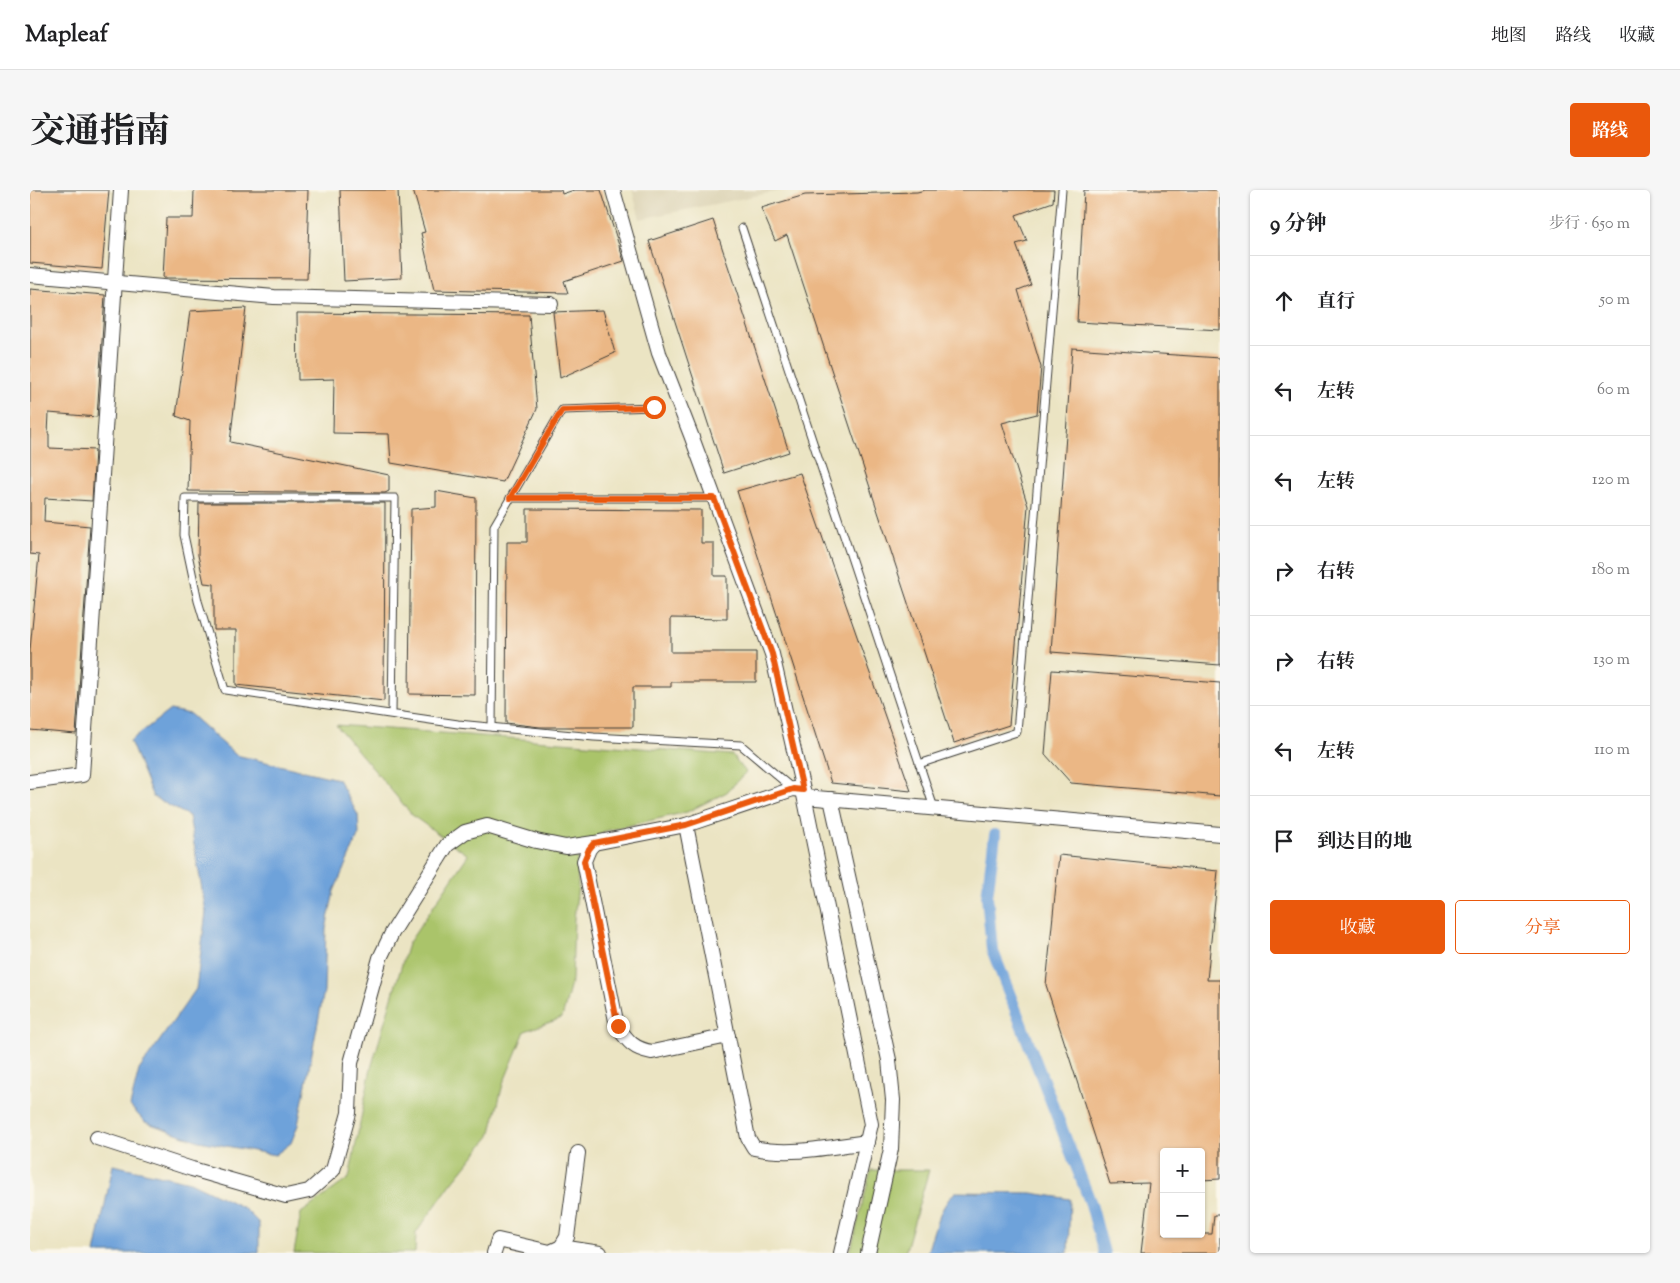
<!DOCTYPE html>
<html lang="zh">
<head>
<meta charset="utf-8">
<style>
  :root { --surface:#fff; --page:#f6f6f6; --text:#202124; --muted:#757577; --line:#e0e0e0; --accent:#ea580c }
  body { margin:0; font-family:"Sorts Mill Goudy","Noto Serif SC",serif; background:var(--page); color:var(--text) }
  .controls { position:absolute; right:15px; bottom:15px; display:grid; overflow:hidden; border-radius:5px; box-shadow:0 1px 4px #0004 }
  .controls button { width:45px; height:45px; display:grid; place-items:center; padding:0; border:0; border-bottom:1px solid var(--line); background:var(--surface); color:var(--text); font:25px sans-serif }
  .stop { position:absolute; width:15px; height:15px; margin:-11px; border:4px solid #ea580c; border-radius:50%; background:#fff }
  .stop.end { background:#ea580c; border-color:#fff; box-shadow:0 1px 5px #0008 }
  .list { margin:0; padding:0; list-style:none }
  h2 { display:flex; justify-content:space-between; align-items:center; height:65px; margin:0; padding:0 20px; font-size:21px }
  h2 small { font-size:16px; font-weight:400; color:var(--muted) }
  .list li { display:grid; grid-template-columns:32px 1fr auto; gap:15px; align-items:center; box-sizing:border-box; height:90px; padding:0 20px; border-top:1px solid var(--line) }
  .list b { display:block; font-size:19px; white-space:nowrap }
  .list em { font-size:16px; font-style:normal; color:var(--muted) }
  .actions { display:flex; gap:10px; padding:15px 20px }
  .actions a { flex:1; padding:11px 0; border:1px solid var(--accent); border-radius:5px; text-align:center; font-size:18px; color:var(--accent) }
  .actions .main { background:var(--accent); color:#fff }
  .icon { flex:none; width:28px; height:28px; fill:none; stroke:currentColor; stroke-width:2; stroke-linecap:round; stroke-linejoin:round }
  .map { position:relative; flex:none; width:1190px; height:1063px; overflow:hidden; border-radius:5px }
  header { display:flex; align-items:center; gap:30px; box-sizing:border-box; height:70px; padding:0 25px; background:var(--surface); border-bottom:1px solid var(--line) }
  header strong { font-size:24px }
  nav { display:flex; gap:28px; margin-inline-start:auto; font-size:18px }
  .intro { display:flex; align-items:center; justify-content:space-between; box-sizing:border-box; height:120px; padding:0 30px }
  h1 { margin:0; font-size:35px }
  .button { padding:12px 22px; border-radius:5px; background:var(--accent); color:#fff; font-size:18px; font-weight:700 }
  main { display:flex; gap:30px; padding:0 30px }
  aside { flex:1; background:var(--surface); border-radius:5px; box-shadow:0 1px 4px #0004 }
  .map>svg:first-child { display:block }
  .built { fill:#dcd3b4 }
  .green { fill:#aac46b; stroke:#637044 }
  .water { fill:#6ea2da; stroke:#455f7b }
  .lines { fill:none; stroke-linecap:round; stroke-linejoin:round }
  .canal { stroke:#6ea2da; stroke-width:12 }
  .building { fill:#ebb785 }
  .lane-casing { stroke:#3b3a35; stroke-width:9 }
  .street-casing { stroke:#3b3a35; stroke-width:16 }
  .lane { stroke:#fff; stroke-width:7 }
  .street { stroke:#fff; stroke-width:14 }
  .route { stroke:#ea580c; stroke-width:6 }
</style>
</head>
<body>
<header>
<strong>Mapleaf</strong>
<nav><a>地图</a><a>路线</a><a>收藏</a></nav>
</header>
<div class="intro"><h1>交通指南</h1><a class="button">路线</a></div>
<main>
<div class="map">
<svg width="1190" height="1063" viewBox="0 0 1190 1063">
  <rect width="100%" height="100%" fill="#fbf7ec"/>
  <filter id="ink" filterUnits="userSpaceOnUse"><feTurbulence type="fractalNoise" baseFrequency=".02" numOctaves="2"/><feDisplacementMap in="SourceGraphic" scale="10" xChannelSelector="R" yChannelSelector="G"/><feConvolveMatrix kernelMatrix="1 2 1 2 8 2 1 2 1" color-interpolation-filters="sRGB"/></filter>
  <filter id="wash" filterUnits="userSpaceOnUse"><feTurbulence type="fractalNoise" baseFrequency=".0096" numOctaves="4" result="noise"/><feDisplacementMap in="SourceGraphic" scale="20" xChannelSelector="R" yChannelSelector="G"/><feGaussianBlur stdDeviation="1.12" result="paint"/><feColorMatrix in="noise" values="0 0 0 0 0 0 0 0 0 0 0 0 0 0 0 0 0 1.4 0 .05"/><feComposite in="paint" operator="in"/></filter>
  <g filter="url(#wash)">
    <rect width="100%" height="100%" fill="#ebe4c3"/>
    <path class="built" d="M602,0H754L610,29Z"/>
    <g class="green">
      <path d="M306,535L702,565L716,582L697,602L657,622L575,641L547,663L548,696L544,729L542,790L532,828L495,841L473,894L460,946L421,994L386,1043L385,1063H264L271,1023L319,988L341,878L378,754L438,665L383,626Z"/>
      <path d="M841,980H899L875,1063H820Z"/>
    </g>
    <g class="water">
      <path d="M140,520L160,524L206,565L308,589L328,625L329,644L304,701L296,739L294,801L268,935L261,953L245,965L169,951L115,932L100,916L109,880L166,799L176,722L159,626L123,607L100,551Z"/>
      <path d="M83,975L160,992L214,1018L229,1033V1063H65Z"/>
      <path d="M925,1002L1002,1003L1040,1009L1038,1063H897C904,1041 908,1019 925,1002Z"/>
    </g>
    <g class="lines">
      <path class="canal" d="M965,645L957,706L962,759L1061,1014L1074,1063"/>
    </g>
    <g id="blocks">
      <g class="building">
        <path d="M0,0H79L72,79L0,73Z"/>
        <path d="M164,0H278L277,30H279L277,89L133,88L136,28H163Z"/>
        <path d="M310,0H368L372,88L314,91Z"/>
        <path d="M383,0H531L532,4L544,0H571L594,71L534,91L538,103L404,100L391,43L395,42Z"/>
        <path d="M895,0H1024L1023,12L986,25L997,51L986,54L1001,95L988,100L1011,177L1007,224L972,233L998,316L979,535L924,553L757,45L745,51L731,18L775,5L887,2Z"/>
        <path d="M1054,0H1190V140L1047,132Z"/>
        <path d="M683,30L759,262L694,283L619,51Z"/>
        <path d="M0,99L75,105L67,227L19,223L18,244H19V258L65,260L62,311L15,308L14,332L60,336L46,544L0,540V460L9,365L0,364Z"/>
        <path d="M216,118L200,252L359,285V301L355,303L158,301L160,231L146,226L160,121Z"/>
        <path d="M573,120L585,163L530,188L523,122Z"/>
        <path d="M267,123L499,125L507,219L473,292L361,273L359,244L303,243L304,189L268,190Z"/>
        <path d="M1042,158L1190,168V475L1021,462Z"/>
        <path d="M770,283L881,601L801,593L707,301Z"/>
        <path d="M406,301L446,308L445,505L379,504L381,319L406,317Z"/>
        <path d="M169,313H355L354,511L206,495V440H184V394L174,393L168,365Z"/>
        <path d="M497,319L671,320V353H684V386H697V429L641,428V462H726V492H641V497H603V537H510L476,533L477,352H497Z"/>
        <path d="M1022,480L1190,493V606L1041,593L1015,564Z"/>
        <path d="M1029,665L1188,681L1177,790H1190V989L1171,990V962H1134V1044H1182L1184,1025H1190V1063H1111L1119,993L1080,994L1016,795Z"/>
      </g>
    </g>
  </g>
  <g filter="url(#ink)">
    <use href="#blocks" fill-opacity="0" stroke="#3b3a35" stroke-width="1"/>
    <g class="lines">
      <g class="lane-casing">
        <g id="lane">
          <path d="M712,38L904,618"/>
          <path d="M480,308H684"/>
          <path d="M362,524L365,308H155L154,345L168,411L195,500L428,534L564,547L711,555L763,599"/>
          <path d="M462,537L464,336L532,220L624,217"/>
          <path d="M889,574L987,542L1032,0"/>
        </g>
      </g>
      <g class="street-casing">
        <g id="street">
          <path d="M583,0L629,163L661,245L742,464L773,600L841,934L811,1063"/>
          <path d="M0,85L244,107L521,114"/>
          <path d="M0,592L52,585L91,0"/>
          <path d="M775,607L1190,644"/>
          <path d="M801,609L859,870L863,910L861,959L838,1063"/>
          <path d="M656,635L718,948L724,958C760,966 800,957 837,952"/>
          <path d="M564,653L559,659L554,671L587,836C598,851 603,859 622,862L698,846"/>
          <path d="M67,948L162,979L256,1006L279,1001L303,980L319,923L321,873L350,768L362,743L417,655L435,642L457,636L506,651L536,657L564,653L656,635L763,599L773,600"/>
          <path d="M531,1057L570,1063"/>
          <path d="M464,1063L468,1050L520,1062L531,1057L537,1047L548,963"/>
        </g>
      </g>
      <use href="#lane" class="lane"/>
      <use href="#street" class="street"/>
    </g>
  </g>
  <g class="lines" filter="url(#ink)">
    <path class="route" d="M588,836L554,671L559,659L564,653L656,635L763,599L773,600L742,464L684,308H480L532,220L624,217"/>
  </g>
</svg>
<div class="controls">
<button>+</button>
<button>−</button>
</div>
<div class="stop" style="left:624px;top:217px"></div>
<div class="stop end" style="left:588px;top:836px"></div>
</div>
<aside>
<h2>9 分钟<small>步行 · 650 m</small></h2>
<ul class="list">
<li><svg class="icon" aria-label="ahead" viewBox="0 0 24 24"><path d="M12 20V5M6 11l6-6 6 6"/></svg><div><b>直行</b></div><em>50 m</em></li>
<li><svg class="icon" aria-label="left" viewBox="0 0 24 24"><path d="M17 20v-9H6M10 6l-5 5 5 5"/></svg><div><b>左转</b></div><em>60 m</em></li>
<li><svg class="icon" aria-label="left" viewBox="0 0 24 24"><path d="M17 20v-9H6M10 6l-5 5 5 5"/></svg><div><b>左转</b></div><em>120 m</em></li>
<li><svg class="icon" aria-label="right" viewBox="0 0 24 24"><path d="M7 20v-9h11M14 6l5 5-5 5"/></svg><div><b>右转</b></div><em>180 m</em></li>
<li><svg class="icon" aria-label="right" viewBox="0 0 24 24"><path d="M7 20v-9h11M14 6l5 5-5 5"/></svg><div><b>右转</b></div><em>130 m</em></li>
<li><svg class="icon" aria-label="left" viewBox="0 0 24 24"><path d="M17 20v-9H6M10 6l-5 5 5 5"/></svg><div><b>左转</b></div><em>110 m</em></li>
<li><svg class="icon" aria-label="arrive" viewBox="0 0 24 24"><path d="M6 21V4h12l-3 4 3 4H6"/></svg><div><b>到达目的地</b></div></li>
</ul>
<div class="actions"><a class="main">收藏</a><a>分享</a></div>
</aside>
</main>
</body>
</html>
